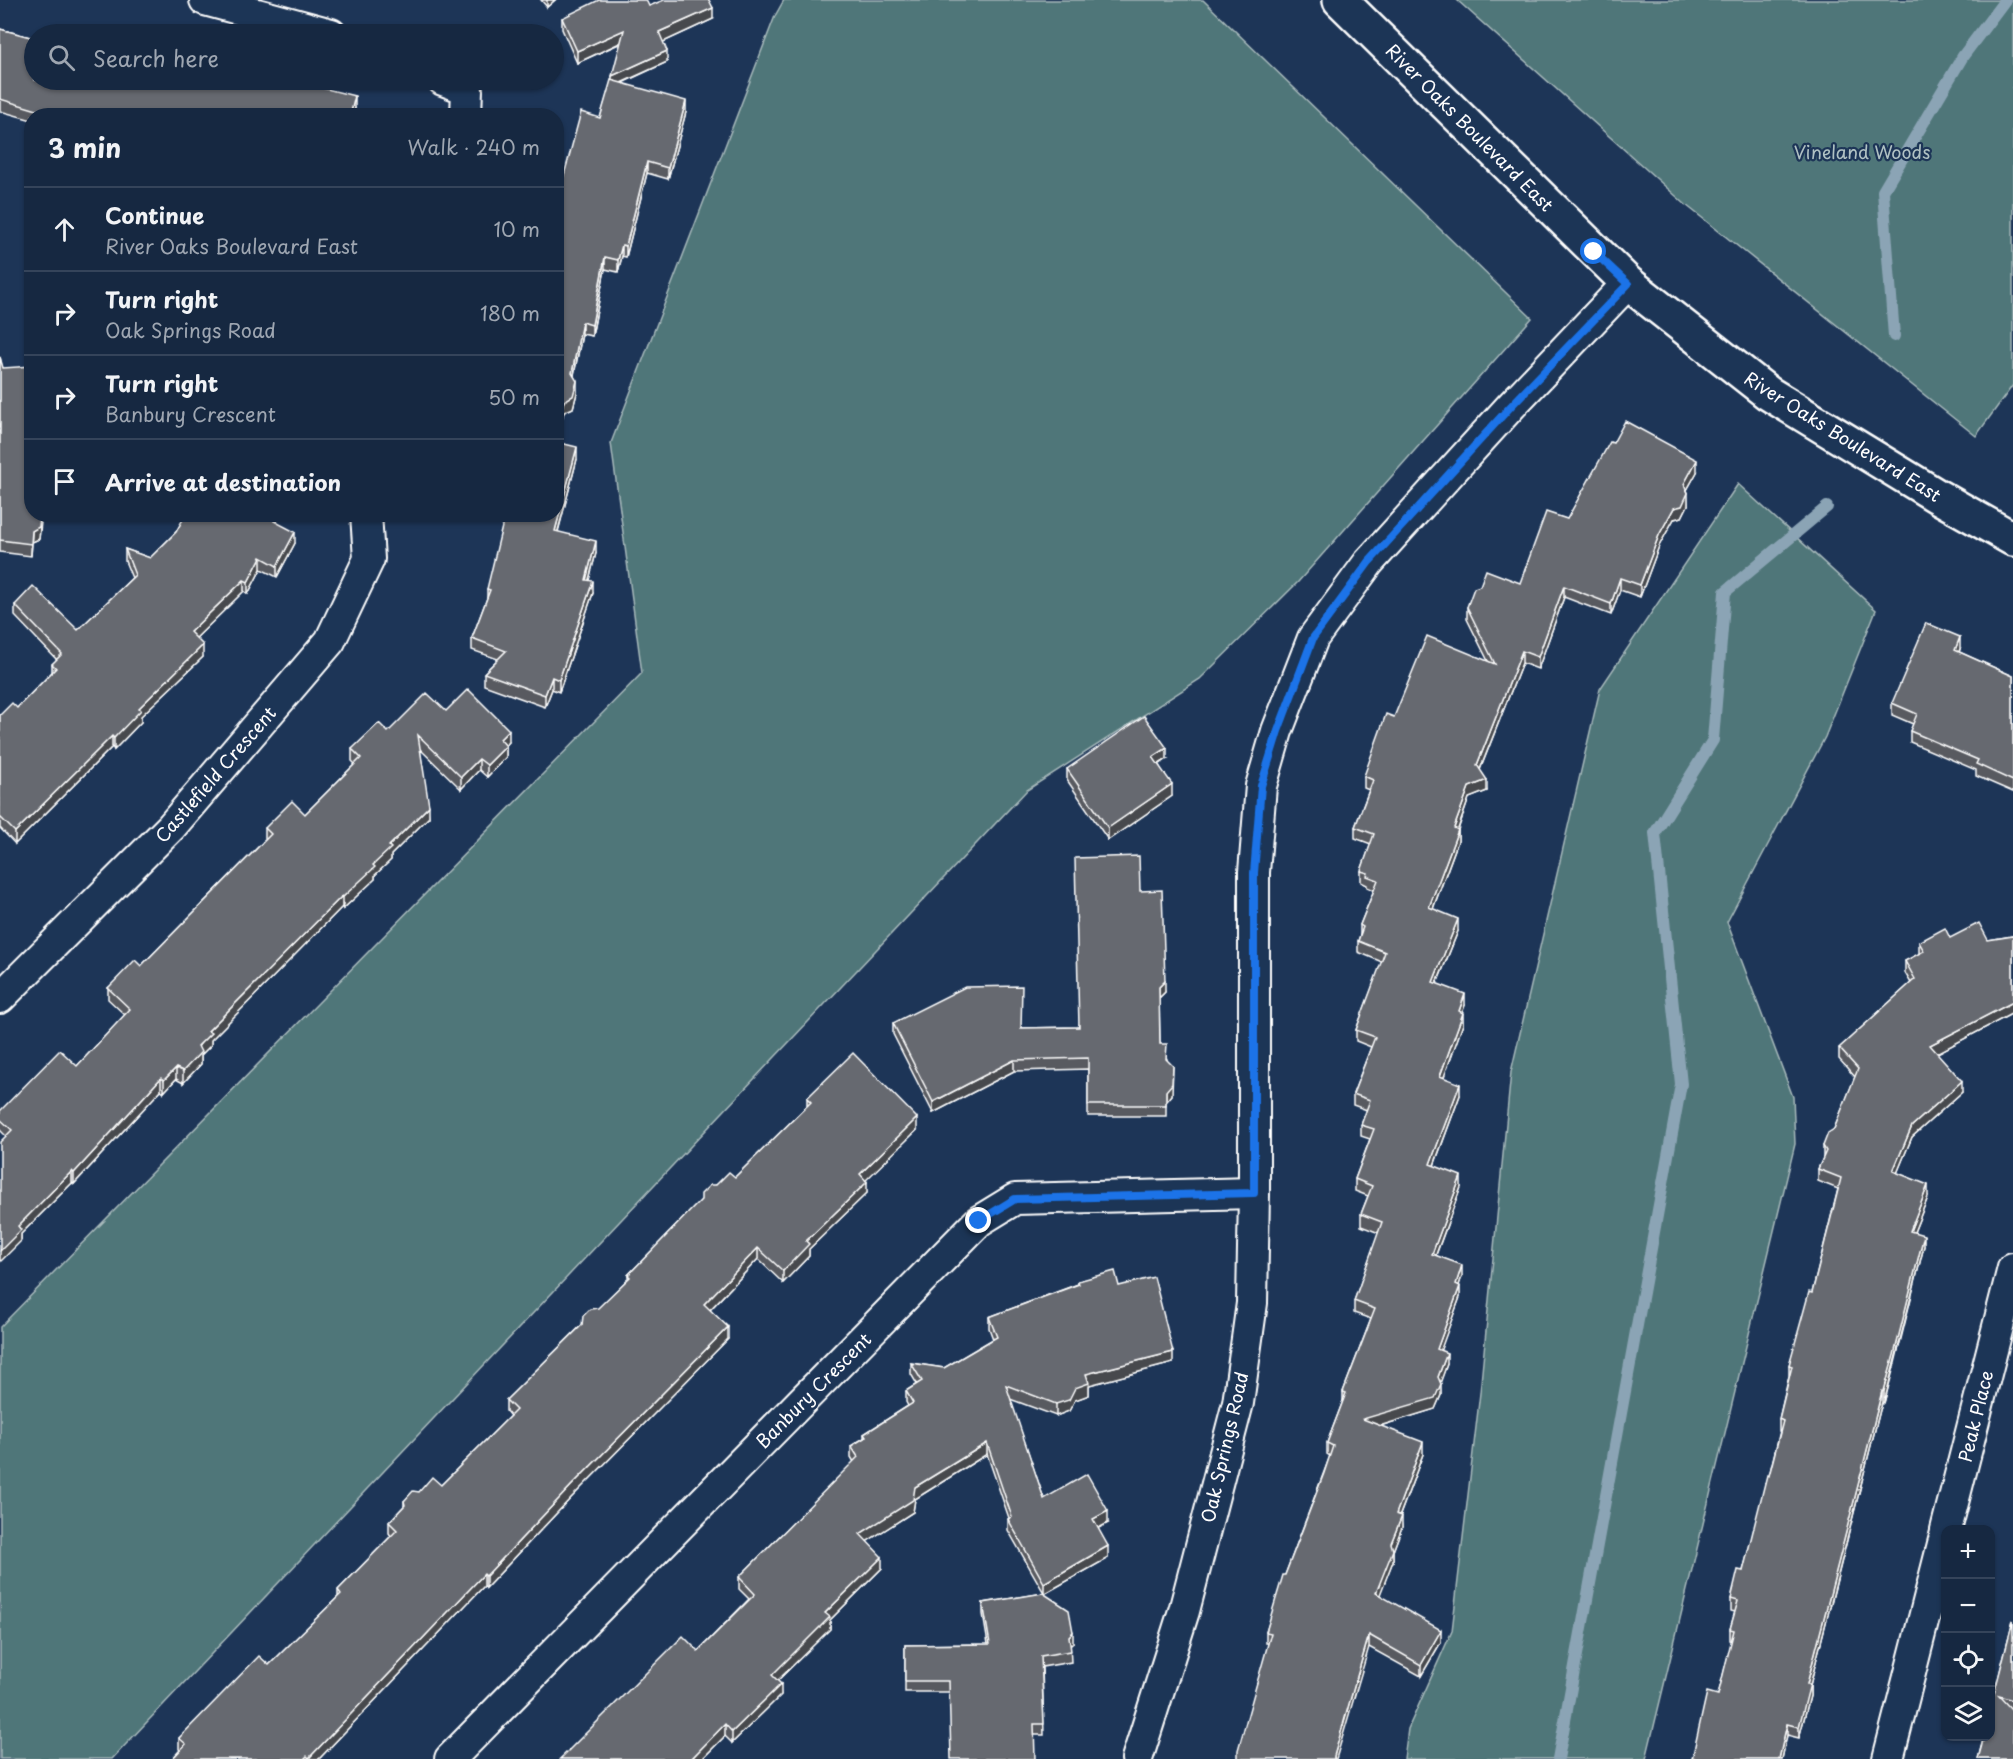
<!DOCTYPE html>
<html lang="en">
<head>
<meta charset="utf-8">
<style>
  :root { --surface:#162841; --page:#23344c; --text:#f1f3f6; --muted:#9ea6b1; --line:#35445a }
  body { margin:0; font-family:"Playpen Sans",sans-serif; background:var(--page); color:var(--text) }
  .controls { position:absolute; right:18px; bottom:18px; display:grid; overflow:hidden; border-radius:12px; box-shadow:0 2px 4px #0004 }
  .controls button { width:54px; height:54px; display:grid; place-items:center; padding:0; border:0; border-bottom:2px solid var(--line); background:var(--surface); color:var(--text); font:30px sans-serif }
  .stop { position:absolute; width:18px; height:18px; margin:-14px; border:4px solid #1a73e8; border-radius:50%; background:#fff }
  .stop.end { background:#1a73e8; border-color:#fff; box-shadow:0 2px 6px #0008 }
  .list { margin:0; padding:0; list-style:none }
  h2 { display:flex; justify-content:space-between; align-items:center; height:78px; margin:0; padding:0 24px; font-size:26px }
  h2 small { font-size:20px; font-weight:400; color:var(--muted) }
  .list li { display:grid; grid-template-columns:39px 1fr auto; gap:18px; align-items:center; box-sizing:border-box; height:84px; padding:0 24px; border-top:2px solid var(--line) }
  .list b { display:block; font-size:22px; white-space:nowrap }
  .list p { margin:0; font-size:20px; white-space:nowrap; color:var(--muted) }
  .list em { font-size:20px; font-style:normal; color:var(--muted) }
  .icon { flex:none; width:33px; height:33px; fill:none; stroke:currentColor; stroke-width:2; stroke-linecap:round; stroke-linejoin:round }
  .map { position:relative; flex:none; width:2013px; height:1759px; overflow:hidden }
  .search { position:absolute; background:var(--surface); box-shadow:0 2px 4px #0004; left:24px; top:24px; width:540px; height:66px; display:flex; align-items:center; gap:15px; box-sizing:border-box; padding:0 21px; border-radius:33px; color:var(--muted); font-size:22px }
  .panel { position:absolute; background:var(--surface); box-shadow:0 2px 4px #0004; left:24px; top:108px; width:540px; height:414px; border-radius:24px }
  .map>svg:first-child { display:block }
  .green { fill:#507679; stroke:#a8babc; stroke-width:1.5 }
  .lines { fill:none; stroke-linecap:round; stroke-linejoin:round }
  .stream { stroke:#8ba4b5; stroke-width:12 }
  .minor-casing { stroke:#fff; stroke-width:34 }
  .tertiary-casing { stroke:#fff; stroke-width:38 }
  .minor { stroke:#1d3557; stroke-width:30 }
  .tertiary { stroke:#1d3557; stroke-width:33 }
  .wall { fill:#585a60; stroke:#fff; stroke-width:1.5 }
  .shaded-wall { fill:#474a4e; stroke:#fff; stroke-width:1.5 }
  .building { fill:#666970; stroke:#fff; stroke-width:1.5 }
  .route { stroke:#1a73e8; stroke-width:8 }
  .labels { text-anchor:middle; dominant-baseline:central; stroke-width:4.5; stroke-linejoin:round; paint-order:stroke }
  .street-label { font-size:18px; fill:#fff; stroke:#1d3557 }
  .park-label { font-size:18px; fill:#b0c1c3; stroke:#1d3557 }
</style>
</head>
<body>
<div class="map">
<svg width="2013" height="1759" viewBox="0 0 2013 1759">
  <rect width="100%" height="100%" fill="#1d3557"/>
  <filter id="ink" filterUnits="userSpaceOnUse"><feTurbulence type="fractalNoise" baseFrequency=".0167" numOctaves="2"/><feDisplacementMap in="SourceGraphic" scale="12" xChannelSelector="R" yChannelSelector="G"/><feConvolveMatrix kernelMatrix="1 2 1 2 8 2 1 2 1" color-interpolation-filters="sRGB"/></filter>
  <g filter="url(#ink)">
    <g class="green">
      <path d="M784,0H1203L1532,318L1298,582L1200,679L1027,790L112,1759H0V1327L642,673L611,443L775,16Z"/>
      <path d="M1457,0H2013V385L1976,436L1686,205Z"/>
      <path d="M1738,484L1876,610L1825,737L1727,922L1793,1097L1795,1144L1646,1759H1404L1408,1729L1452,1631L1480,1393L1511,1072L1600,689Z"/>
    </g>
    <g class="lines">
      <g class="stream">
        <path d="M1894,336L1883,191L1963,56L2005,0"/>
        <path d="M1558,1759L1681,1084L1655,833L1713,740L1725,592L1827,507"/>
      </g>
      <g class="minor-casing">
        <g id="minor">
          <path d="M205,0L331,34"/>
          <path d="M443,80L467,89L466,116"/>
          <path d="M0,998L171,827L330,641L369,559L366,514"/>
          <path d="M1946,1530L2013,1268"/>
          <path d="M450,1759L979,1221L1015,1199L1254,1193"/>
          <path d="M1137,1759L1184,1611L1238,1403L1252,1303L1254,1193V872L1261,786L1277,731L1313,638L1369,562L1511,406L1628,283"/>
          <path d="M1888,1759L1946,1532"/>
        </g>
      </g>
      <g class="tertiary-casing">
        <path id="tertiary" d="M1340,0L1628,283L1768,393L1937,496L2013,539"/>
      </g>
      <use href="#minor" class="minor"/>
      <use href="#tertiary" class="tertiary"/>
    </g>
    <g class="wall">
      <path d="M541,0H555L547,7Z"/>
      <path d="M649,6L713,19L663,42L667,62L622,83L686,112L668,179L647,173L626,257L622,256L618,272L605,269L592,336L582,334L574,375L577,393L573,408L564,412L556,439V178L563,179L600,118L612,80L621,43L577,63L562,29V18Z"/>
      <path d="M0,29L34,38L355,108L353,116H32V120L0,111Z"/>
      <path d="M0,357L32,514L41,523L39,539L32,542L31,556L0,552Z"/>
      <path d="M577,459L558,532L596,553L589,580L593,593L559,692L552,689L545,707L484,685V673L498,659L472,650V638L487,598V589Z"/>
      <path d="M1697,472L1687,490L1688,505L1682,517L1674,519L1659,546L1640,597L1620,590L1611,615L1564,597L1538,669L1522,663L1480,770L1487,791L1469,798L1458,830V841L1433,909L1458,931L1437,984L1465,1005L1462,1012L1463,1024L1443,1078L1460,1095L1434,1166L1461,1187L1436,1255L1462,1276L1459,1285L1460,1297L1440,1350L1447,1364L1440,1382L1441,1395L1435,1409L1380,1426L1423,1454L1400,1515L1402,1527L1393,1551V1561L1379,1595L1441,1642L1421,1676L1369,1647L1266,1643V1632L1285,1575L1330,1456L1327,1454V1443L1343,1401V1392L1371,1319L1354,1313V1301L1379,1233L1361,1226V1214L1368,1196L1355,1191V1179L1370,1139L1361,1136V1125L1367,1110L1353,1105V1094L1371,1047L1356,1041V1030L1382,962L1358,952V941L1360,935V925L1374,890L1367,887V885L1361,882V871L1371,844L1355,838V827L1369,790L1364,788V776L1394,717L1488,661L1467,619V607L1520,583L1567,519Z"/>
      <path d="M186,514H279L277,522L295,543L277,577L261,569L248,594L244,591L196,638L203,657L141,716V722L114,750L112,747L15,844L0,828V715L17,708L52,672V664L57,660L15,616V605L78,630L132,578L125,561V549L150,558L176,532Z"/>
      <path d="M1960,649L1959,652L2013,676V792L1976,776V770L1910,742V731L1913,724L1892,715V703Z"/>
      <path d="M446,711L509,742L506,745V757L487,777L479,770L461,789L420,749L429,817L391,855V860L375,875V879L343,909L342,907L211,1040V1045L201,1055V1064L183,1083L176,1079L164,1092L161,1090L74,1184L72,1183L21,1234V1241L6,1136L0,1130V1111L77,1066L125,1015L108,999V988L141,966L265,840V828L305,814L355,764L352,761V749L388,732Z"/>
      <path d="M1167,759L1159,765L1172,796L1108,840L1067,780V769Z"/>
      <path d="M1140,891L1165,992L1159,998L1160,1044L1167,1059L1172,1095L1166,1102V1116H1088V1069L1014,1071L933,1113L893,1034V1023L1021,1028L1078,1027Z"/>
      <path d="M2013,936V1013L1937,1053L1962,1092L1912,1137L1897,1173L1928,1197L1914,1232L1924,1246L1894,1367L1884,1403L1882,1402L1841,1564L1810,1685V1696L1799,1738L1787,1735L1782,1759H1692L1718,1695L1732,1641L1730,1640V1629L1735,1612L1731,1611V1599L1743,1571L1769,1476L1780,1431H1779V1419L1789,1376V1365L1812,1293L1838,1189L1818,1181V1169L1823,1158V1146L1834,1129L1855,1077L1839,1059V1048L1911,983L1905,973V961L1919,954V942L1950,938L1988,940Z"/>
      <path d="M807,1098L917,1130L865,1180L867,1193L809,1249V1256L783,1283L758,1259L710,1310L728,1339L571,1498L486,1588L484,1586L319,1759H172L180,1750L179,1749V1738L269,1665L338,1597V1590L391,1536L389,1533V1522L404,1506V1501L419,1492L441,1485L510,1416L506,1411V1400L628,1279V1275L716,1185L735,1177L807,1106Z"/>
      <path d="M1078,1281L1119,1286L1173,1363L1089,1385V1395L1075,1400L1069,1411L1056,1416L1010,1399L1044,1499L1108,1523L1098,1528L1108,1558L1044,1594L1073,1643L1070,1645L1071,1662L1042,1667L1044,1735H1035L949,1692H905V1645L988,1644L983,1614V1603L1044,1593L1008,1530V1519L1009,1518L987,1454L915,1499L913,1512L867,1541L882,1568L830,1620V1629L778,1680L781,1695L732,1743L725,1736L702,1759H560L698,1651L749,1599L739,1589V1577L854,1462L851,1457V1446L864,1438V1434L908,1406L906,1402V1391L917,1384L911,1374V1363L944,1368L993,1339L989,1328V1317L1078,1284Z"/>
      <path d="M2013,1620V1759H1978Z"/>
    </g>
    <g class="shaded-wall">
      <path d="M547,0H555L547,7Z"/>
      <path d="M713,8V19L659,44V32Z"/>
      <path d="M624,30V41L577,63V51Z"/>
      <path d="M667,51V62L612,87V76Z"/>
      <path d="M355,96V108L353,116H350Z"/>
      <path d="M686,101V112L668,179V168Z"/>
      <path d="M647,162V173L626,257V246Z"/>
      <path d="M622,245V256L618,272V260Z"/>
      <path d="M605,257V269L592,336V325Z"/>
      <path d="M582,322V334L572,384V373Z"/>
      <path d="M577,381V393L573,408L564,412L556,439V428L564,401Z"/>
      <path d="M577,447V459L555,542V531Z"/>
      <path d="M1697,460V472L1684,495V484Z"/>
      <path d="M1688,493V505L1682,517L1674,519L1659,546L1640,597V585L1659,535L1674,508Z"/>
      <path d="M41,514L39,539L32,542L31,556L32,531Z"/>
      <path d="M276,514H279L274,533V521Z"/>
      <path d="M295,532V543L277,577V566Z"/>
      <path d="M596,541V553L586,591V580Z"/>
      <path d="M261,557V569L248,594V582Z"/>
      <path d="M1620,578V590L1611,615V604Z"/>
      <path d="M244,580V591L190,644V632Z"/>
      <path d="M593,581V593L559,692V680Z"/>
      <path d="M1564,586V597L1538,669V657Z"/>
      <path d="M1960,637V649L1955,662V650Z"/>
      <path d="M203,645V657L141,716V722L114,750V738L139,708Z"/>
      <path d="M1522,651V663L1477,777V765Z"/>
      <path d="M552,677V689L545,707V695Z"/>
      <path d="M509,730V742L500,751V739Z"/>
      <path d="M112,736V747L15,844V832Z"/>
      <path d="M506,746V757L487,777V765Z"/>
      <path d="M1167,748V759L1153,768V757Z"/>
      <path d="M479,759V770L461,789V777Z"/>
      <path d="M1487,780V791L1469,798L1454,840V828L1469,787Z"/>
      <path d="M1172,784V796L1108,840V828Z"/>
      <path d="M429,806V817L391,855V860L375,875V879L343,909V897L373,865L389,846Z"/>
      <path d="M1458,830V841L1429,919V907Z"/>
      <path d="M342,896V907L211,1040V1045L201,1055V1064L183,1083V1071L208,1031Z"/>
      <path d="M1458,919V931L1433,993V982Z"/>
      <path d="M1165,981V992L1159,998V987Z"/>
      <path d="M1465,994V1005L1459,1022V1011Z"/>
      <path d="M2013,1002V1013L1930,1057V1045Z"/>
      <path d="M1463,1013V1024L1440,1088V1076Z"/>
      <path d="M1014,1060V1071L933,1113V1102Z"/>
      <path d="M1173,1066L1172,1095L1166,1102V1091Z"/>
      <path d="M176,1068V1079L164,1092V1080Z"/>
      <path d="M161,1078V1090L74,1184V1173Z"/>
      <path d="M1962,1081V1092L1912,1137L1893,1183V1171L1912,1126Z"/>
      <path d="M1460,1084V1095L1430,1176V1164Z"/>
      <path d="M917,1118V1130L860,1186V1174Z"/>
      <path d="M72,1171V1183L21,1234V1241L0,1262V1251L18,1226Z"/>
      <path d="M1461,1176V1187L1432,1265V1254Z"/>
      <path d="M867,1182V1193L809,1249V1256L783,1283V1271L806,1241Z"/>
      <path d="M1928,1185V1197L1910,1242V1231Z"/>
      <path d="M1924,1235V1246L1884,1403V1391Z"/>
      <path d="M758,1248V1259L704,1316V1304Z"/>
      <path d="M1462,1265V1276L1456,1295V1284Z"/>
      <path d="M1460,1286V1297L1437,1360V1349Z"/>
      <path d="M728,1327V1339L571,1498L486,1588V1576L571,1486Z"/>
      <path d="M1173,1352V1363L1089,1385V1395L1075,1400L1069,1411L1056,1416V1404L1075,1388L1086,1374Z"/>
      <path d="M1447,1353V1364L1438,1389V1377Z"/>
      <path d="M1441,1384V1395L1435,1409L1363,1431V1419Z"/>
      <path d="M1882,1391V1402L1810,1685V1696L1799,1738V1727L1807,1684Z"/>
      <path d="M1423,1442V1454L1396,1525V1514Z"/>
      <path d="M987,1443V1454L915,1499L913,1512L860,1546V1534L915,1487Z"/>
      <path d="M1108,1511V1523L1093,1531V1519Z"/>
      <path d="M1402,1516V1527L1393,1551V1561L1376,1605V1593L1391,1543Z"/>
      <path d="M1108,1546V1558L1044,1594V1583Z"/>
      <path d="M882,1557V1568L830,1620V1629L772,1686V1675L825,1613Z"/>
      <path d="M484,1574V1586L319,1759H309V1758Z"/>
      <path d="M1441,1630V1642L1421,1676V1665Z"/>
      <path d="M1073,1632V1643L1069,1647V1636Z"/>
      <path d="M1369,1635V1647L1336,1759H1334V1756Z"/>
      <path d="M781,1684V1695L732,1743V1732Z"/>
      <path d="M725,1724V1736L702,1759H691Z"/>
      <path d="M1787,1724V1735L1782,1759H1779Z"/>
    </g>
    <g class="building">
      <path d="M599,0H646L649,6L664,0H709L713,8L659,32L667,51L612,76L624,30L577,51L562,18Z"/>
      <path d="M60,27L86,34H58Z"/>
      <path d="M0,29L34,38V80H290L355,96L350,116H57L0,99Z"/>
      <path d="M611,80L686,101L668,168L647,162L626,246L622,245L618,260L605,257L592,325L582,322L572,373L577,381L573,396L564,401L556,428V178L563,179L581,112L600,118Z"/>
      <path d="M0,357L3,368L32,366V514H40L39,527L32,531L31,544L0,540Z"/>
      <path d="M1625,421L1697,460L1684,484L1688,493L1682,506L1674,508L1659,535L1640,585L1620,578L1611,604L1564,586L1538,657L1522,651L1477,765L1487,780L1469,787L1454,828L1458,830L1429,907L1458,919L1433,982L1465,994L1459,1011L1463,1013L1440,1076L1460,1084L1430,1164L1461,1176L1432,1254L1462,1265L1456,1284L1460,1286L1437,1349L1447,1353L1438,1377L1441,1384L1435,1398L1363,1419L1423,1442L1396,1514L1402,1516L1391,1543L1393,1550L1376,1593L1441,1630L1421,1665L1369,1635L1334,1756V1759H1238V1750L1271,1633L1266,1632L1283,1575H1285L1324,1473L1333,1446L1327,1443L1346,1393L1343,1392L1375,1309L1354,1301L1382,1222L1361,1214L1372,1186L1355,1179L1374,1129L1361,1125L1370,1100L1353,1094L1375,1037L1356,1030L1385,952L1358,941L1363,927L1360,925L1378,880L1367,876L1368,873L1361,871L1374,834L1355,827L1373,780L1364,776L1386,714L1394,717L1427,636L1495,664L1467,607L1474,588L1480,586L1486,570L1520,583L1546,512L1567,519L1610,442L1613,443Z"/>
      <path d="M556,442L577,447L555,531L596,541L586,580L593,581L559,680L552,677L545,695L484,673L506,651L472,638L490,590L487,589L505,514H556Z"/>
      <path d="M186,514H276L274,521L295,532L277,566L261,557L248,582L244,580L190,632L203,645L139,708L141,710L114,738L112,736L15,832L0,817V715L12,703L17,708L56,668L52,664L62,654L15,605L33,586L78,630L135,575L125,549L150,558L176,532Z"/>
      <path d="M1926,623L1960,637L1955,650L2013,676V781L1976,764L1978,760L1910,731L1917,714L1892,703Z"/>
      <path d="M468,689L509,730L500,739L506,746L487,765L479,759L461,777L418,735L429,806L389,846L391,848L373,865L375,867L343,897L342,896L208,1031L211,1033L198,1046L201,1052L183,1071L176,1068L164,1080L161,1078L74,1173L72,1171L18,1226L21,1230L0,1251V1142L12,1130L0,1119V1111L60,1050L77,1066L130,1009L108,988L135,960L141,966L271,834L265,828L292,801L305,814L361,758L352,749L379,723L388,732L427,693L446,711Z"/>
      <path d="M1144,716L1167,748L1153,757L1172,784L1108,828L1067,769Z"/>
      <path d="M1139,856L1140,891L1162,890L1165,981L1159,987L1160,1044H1167L1166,1059L1173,1066L1172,1084L1166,1091V1105H1088V1058L1014,1060L933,1102L893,1023L965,987L1022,986L1021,1028L1079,1027L1075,858Z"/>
      <path d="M1979,923L1988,940L2013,936V1002L1930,1045L1962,1081L1912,1126L1893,1171L1928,1185L1910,1231L1924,1235L1894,1355L1884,1391H1882L1841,1552L1807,1684H1810L1799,1727L1787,1724L1779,1759H1692L1707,1692L1718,1695L1734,1630L1730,1629L1738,1601L1731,1599L1738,1570L1743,1571L1767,1475L1769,1476L1783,1421L1779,1419L1792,1366L1789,1365L1809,1292L1812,1293L1841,1178L1818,1169L1826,1151L1823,1146L1828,1133L1834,1129L1858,1069L1839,1048L1915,979L1905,961L1924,951L1919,942L1945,928L1950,938Z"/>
      <path d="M853,1053L917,1118L860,1174L867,1182L806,1241L809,1244L783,1271L758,1248L704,1304L728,1327L571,1486L486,1576L484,1574L309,1758L307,1756L304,1759H172L186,1744L179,1738L259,1656L269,1665L341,1594L338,1590L397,1530L389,1522L405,1505L404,1501L413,1491L419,1492L432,1477L441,1485L516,1410L506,1400L582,1325L583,1316L590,1309L598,1308L630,1277L628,1275L701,1200V1194L710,1185H716L729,1172L735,1177L811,1102L807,1098Z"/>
      <path d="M1115,1271L1119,1286L1154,1277L1173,1352L1086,1374L1089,1383L1075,1388L1069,1400L1056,1404L1006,1385L1044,1499L1087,1474L1108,1511L1093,1519L1108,1546L1044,1583L1008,1519L1012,1517L987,1443L915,1487L913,1500L860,1534L882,1557L825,1613L830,1617L772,1675L781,1684L732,1732L725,1724L691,1759H560L683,1636L698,1651L755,1594L739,1577L858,1457L851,1446L866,1437L864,1434L913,1403L906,1391L922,1381L911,1363L944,1368L997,1337L989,1317L1079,1284L1078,1281Z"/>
      <path d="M1043,1593L1069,1610L1073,1632L1069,1636L1071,1651L1041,1656L1044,1724H1034L1035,1759H951L949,1681H905V1645L990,1644L983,1603Z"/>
      <path d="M2013,1620V1700L1999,1696L2013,1711V1759H1978L1984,1737H1990V1710Z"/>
    </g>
  </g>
  <g class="lines" filter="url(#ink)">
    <path class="route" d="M979,1221L1015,1199L1254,1193V873L1261,786L1278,731L1313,638L1369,562L1511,406L1628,284L1594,252"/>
  </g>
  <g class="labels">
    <g class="street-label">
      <text transform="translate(1470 127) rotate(45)">River Oaks Boulevard East</text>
      <text transform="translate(1843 436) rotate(32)">River Oaks Boulevard East</text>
      <text transform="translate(215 774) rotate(-49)">Castlefield Crescent</text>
      <text transform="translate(813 1390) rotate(-45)">Banbury Crescent</text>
      <text transform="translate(1975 1416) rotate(-76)">Peak Place</text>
      <text transform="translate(1224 1447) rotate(-77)">Oak Springs Road</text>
    </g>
    <g class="park-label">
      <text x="1862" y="151">Vineland Woods</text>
    </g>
  </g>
</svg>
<div class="controls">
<button>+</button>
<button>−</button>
<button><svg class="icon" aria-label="locate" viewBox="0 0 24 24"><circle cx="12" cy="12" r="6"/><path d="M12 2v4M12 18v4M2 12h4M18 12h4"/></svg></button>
<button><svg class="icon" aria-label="layers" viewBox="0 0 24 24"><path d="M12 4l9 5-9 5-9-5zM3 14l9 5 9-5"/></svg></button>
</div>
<div class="stop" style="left:1594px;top:252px"></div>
<div class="stop end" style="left:979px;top:1221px"></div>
<div class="search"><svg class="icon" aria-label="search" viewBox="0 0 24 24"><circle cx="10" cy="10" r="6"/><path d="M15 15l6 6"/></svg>Search here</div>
<section class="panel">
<h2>3 min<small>Walk · 240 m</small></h2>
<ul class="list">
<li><svg class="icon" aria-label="ahead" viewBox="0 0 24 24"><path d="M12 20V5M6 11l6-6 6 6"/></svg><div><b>Continue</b><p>River Oaks Boulevard East</p></div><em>10 m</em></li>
<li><svg class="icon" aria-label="right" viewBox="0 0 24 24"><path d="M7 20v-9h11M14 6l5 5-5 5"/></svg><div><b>Turn right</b><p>Oak Springs Road</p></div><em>180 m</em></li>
<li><svg class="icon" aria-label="right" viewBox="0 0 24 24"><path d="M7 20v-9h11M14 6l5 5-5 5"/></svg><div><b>Turn right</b><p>Banbury Crescent</p></div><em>50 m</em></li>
<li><svg class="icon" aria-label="arrive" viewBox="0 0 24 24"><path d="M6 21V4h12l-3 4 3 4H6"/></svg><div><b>Arrive at destination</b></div></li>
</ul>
</section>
</div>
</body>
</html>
